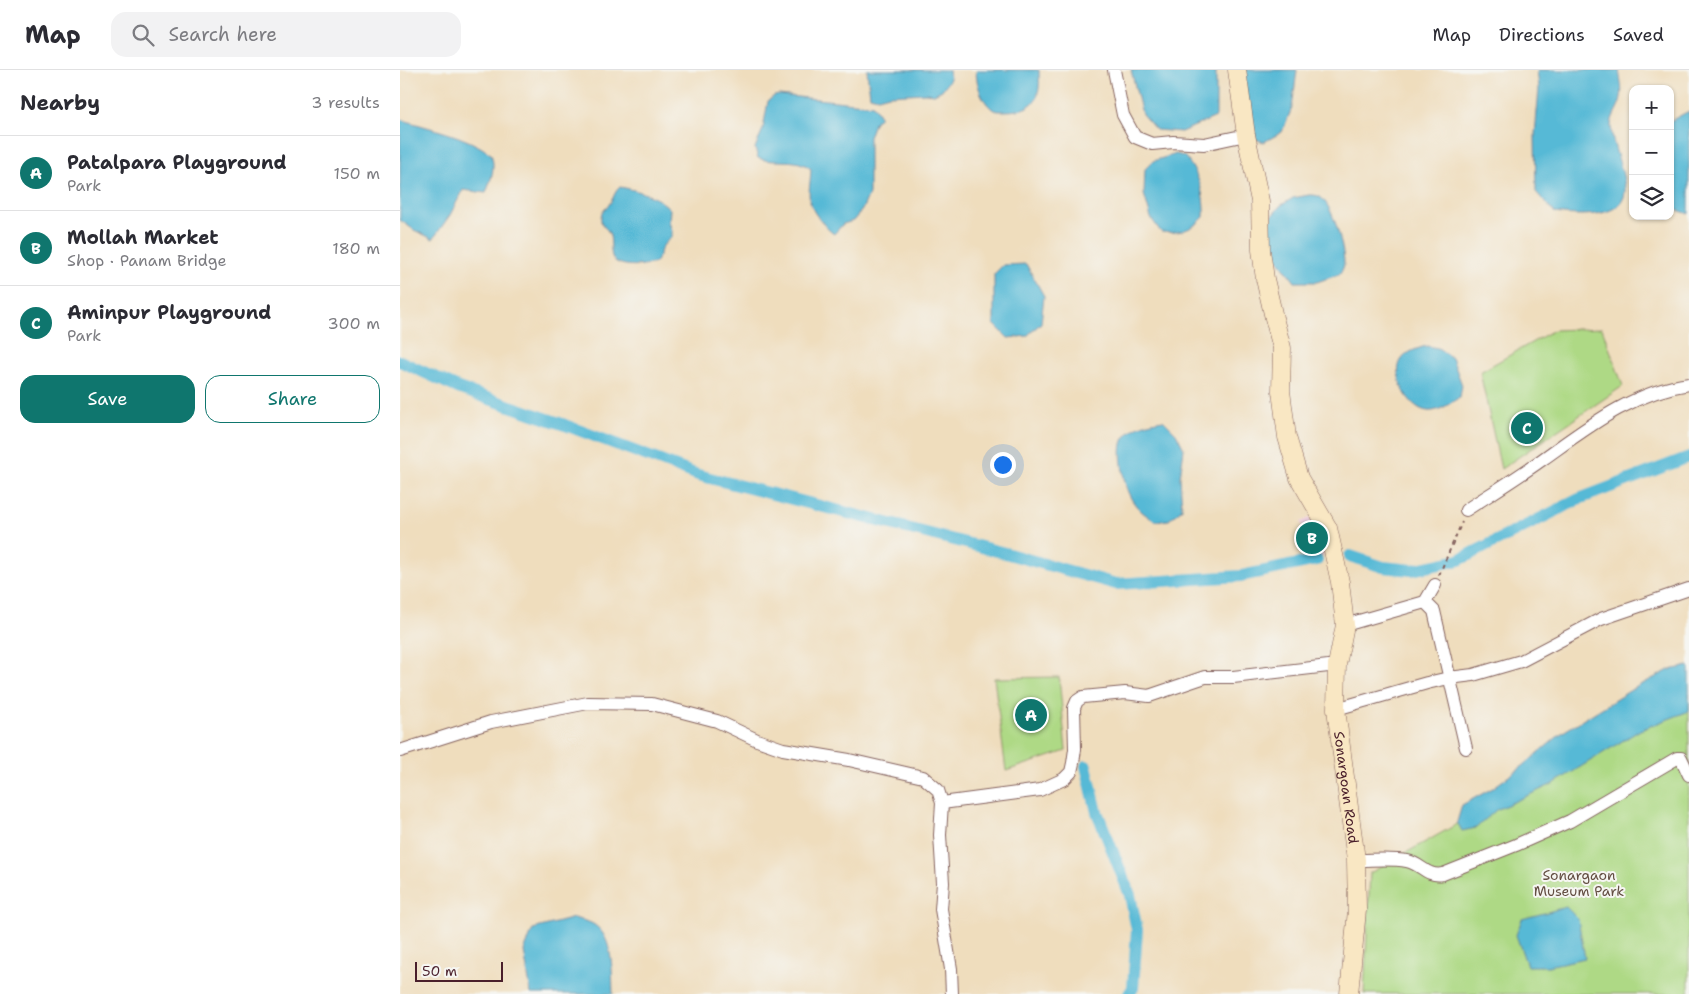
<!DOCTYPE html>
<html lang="en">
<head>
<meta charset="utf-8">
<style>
  :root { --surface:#fff; --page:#f2f2f3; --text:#2b2b33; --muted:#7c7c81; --line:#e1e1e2; --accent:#0f766e }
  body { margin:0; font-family:"Shantell Sans",sans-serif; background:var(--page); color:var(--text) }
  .controls { position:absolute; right:15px; top:15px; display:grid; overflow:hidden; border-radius:10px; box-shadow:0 1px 4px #0004 }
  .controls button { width:45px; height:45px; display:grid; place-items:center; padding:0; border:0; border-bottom:1px solid var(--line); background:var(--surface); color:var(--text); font:25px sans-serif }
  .scale { position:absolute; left:15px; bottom:12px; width:88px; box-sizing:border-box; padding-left:5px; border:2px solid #4a1f2b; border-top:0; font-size:14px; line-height:18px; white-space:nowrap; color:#4a1f2b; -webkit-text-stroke:4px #f6f6f2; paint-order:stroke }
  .you { position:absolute; left:602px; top:394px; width:18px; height:18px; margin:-12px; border:4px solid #fff; border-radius:50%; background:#1a73e8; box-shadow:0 0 0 8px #1a73e833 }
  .badge { display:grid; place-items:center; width:32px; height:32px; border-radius:50%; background:var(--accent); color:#fff; font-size:16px; font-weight:700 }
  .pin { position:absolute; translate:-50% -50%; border:2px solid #fff; box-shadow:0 1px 5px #0006 }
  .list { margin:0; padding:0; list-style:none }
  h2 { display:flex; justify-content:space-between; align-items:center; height:65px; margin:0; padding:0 20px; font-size:21px }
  h2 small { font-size:16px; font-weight:400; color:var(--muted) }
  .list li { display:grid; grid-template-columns:32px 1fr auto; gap:15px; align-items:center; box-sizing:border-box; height:75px; padding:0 20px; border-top:1px solid var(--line) }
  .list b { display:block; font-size:19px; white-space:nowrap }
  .list p { margin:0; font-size:16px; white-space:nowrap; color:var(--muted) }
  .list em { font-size:16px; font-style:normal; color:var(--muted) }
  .actions { display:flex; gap:10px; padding:15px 20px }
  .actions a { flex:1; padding:11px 0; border:1px solid var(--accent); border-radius:15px; text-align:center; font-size:18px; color:var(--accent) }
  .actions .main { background:var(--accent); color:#fff }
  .icon { flex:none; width:28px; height:28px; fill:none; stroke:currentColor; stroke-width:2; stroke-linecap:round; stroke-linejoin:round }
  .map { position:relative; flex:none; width:1289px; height:924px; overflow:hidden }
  header { display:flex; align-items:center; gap:30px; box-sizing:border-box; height:70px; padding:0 25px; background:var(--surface); border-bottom:1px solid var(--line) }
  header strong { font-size:24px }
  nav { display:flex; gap:28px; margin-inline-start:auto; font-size:18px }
  .search { width:350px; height:45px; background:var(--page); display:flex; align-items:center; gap:12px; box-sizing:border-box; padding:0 18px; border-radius:15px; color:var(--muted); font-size:19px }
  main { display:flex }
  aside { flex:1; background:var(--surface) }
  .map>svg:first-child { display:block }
  .built { fill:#f2cfe2 }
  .green { fill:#aed985; stroke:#7c7c58 }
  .water { fill:#57b9d6; stroke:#506c80 }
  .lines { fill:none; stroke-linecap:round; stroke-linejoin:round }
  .canal { stroke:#57b9d6; stroke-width:12 }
  .street-casing { stroke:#84625e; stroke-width:14 }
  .secondary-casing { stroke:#84625e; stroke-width:19 }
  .path { stroke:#84625e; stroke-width:2; stroke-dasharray:4 4; stroke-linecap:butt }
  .street { stroke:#fff; stroke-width:12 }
  .secondary { stroke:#f9e7c3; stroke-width:18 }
  .labels { text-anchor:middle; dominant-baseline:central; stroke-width:4; stroke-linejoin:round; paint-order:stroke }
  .street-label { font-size:14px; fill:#4a1f2b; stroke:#f6f6f2 }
  .park-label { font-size:14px; fill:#634e42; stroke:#f6f6f2 }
</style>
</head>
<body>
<header>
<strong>Map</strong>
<div class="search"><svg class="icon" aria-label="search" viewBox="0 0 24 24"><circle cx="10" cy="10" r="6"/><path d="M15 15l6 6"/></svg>Search here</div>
<nav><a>Map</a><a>Directions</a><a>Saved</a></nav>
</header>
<main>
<aside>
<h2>Nearby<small>3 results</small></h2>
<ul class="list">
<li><span class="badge">A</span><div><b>Patalpara Playground</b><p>Park</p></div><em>150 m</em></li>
<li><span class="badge">B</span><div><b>Mollah Market</b><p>Shop · Panam Bridge</p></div><em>180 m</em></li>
<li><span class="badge">C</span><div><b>Aminpur Playground</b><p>Park</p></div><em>300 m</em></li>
</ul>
<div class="actions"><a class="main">Save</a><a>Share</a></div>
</aside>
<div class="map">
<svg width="1289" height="924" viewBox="0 0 1289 924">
  <rect width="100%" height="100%" fill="#f6f6f2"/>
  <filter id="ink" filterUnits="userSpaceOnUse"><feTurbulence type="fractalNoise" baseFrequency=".02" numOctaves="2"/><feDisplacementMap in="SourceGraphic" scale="10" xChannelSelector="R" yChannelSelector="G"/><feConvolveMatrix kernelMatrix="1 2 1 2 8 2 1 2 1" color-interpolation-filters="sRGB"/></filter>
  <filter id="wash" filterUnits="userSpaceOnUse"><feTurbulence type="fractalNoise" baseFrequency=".0096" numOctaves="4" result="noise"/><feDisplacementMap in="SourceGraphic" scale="20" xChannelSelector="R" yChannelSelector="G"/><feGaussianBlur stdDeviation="1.12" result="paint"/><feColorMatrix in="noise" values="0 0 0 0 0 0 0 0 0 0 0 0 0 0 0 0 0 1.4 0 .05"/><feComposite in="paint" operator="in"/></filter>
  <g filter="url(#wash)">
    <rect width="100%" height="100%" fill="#efddbd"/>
    <path class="built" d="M910,448L924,485L915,488L901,452Z"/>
    <g class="green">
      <path d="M1202,258L1223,316L1101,399L1080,302L1154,260Z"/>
      <path d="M659,607L666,681L606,701L594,608Z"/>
      <path d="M1289,624V924H964L970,803Z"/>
    </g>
    <g class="water">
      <path d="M467,0H549L550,9L542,20L534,24L525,23L489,25L478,28L470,26Z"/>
      <path d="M577,0H639C639,8 640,16 638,24C633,40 616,41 602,41C598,41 594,41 591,38C581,29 577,15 576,2Z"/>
      <path d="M731,0H816V47L781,62L756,60L742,44Z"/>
      <path d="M841,0H897L892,38L882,62L864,72L848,67Z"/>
      <path d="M1137,0H1219C1220,8 1223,19 1221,27C1220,37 1211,46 1211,56C1212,77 1223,96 1225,117C1228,150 1176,146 1155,143L1136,122L1135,65L1139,18Z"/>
      <path d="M379,25L473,35L480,46L474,53L469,67V124L462,140L453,151L443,154L434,164C428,160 425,156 421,151C404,131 410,122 411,99C396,86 375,95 358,88L355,78L363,59L368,31L374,26Z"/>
      <path d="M1289,41V144L1274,139L1270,134V51Z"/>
      <path d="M0,49C30,59 66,65 91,84C96,98 91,109 86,123L63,120L50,145L33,169L14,160L0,150Z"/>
      <path d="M776,84L784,86C799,103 805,125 804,147C792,160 779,164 761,162L751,148L744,124L745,99L753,91Z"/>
      <path d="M220,117C237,120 258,126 270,139L269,152L272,161V167C258,178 263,180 255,193C245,196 215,199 212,186C210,179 212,170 209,163C207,158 201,156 201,150C200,142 206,139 210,133C214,128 214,122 220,117Z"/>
      <path d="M909,125C912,125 917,125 920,127C933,135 944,178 944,193C944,197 942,200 940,204L917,212H895L873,183L866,164L872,146L880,136L893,128Z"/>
      <path d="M626,194L644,226L641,253L627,266L608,268L594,254V204L603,195Z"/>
      <path d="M1026,276L1038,278L1052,288L1062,315L1060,327C1052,332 1042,340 1032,341C1010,344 990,304 1002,289C1008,281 1017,279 1026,276Z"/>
      <path d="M763,350L776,363L784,379L780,407L782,439L769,450L755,451C730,436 725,421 722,394C721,386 720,374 725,367C734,355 750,352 763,350Z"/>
      <path d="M1289,596V641L1240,660L1153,714L1096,740L1076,758L1062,761L1057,752L1062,735L1091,719L1123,696L1163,662L1231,620L1269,600Z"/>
      <path d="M1166,837L1178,849L1185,888L1148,896H1127L1116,865L1122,849Z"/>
      <path d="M174,848C180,850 188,851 193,854C214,866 212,903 213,924H131L124,881L133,859Z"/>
    </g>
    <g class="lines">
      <g class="canal">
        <path d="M0,291L58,318L165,355L298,405L605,483L716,514L841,506L917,490"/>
        <path d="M950,486L983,497L1012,500L1059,490L1179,429L1289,387"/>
        <path d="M686,696L697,742L730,825L737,860L733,918L729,924"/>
      </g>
    </g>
  </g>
  <g filter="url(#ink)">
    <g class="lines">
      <g class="street-casing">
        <g id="street">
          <path d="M714,0L723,45L735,67L752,74L773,72L804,74L846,65"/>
          <path d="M1066,440C1092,423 1118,407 1143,389C1188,357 1232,322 1289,314"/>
          <path d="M1025,532L1034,541L1066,678"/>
          <path d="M945,555L1025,532L1035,515"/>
          <path d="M936,639L1027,613L1049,608L1073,605L1121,591L1201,549L1289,519"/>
          <path d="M0,681L91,652L188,633L252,634L317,651L357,670L383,679L449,690L523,707L538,720L542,733L540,765L543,813L541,839L551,899L552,924"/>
          <path d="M542,733L640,720L664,709L671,702L673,693L675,679L674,638L677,631L683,627L725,623L749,626L805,607H833L937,595"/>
          <path d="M956,790C973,790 991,788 1007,791C1022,794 1026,807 1043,804L1116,775L1170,751L1277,688H1281L1289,705"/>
        </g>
      </g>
      <g class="secondary-casing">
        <g id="secondary">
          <path id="s1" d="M837,0L846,65L860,131L861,180L865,209L874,248L882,278L881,321L887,367L899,408L928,458L940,512L945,555L937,595L936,639L956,790L957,840L949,924"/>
        </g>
      </g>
      <path class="path" d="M1039,505L1062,452"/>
      <use href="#street" class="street"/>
      <use href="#secondary" class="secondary"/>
    </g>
  </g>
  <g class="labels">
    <g class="street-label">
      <text stroke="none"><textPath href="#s1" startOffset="735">Sonargoan Road</textPath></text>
    </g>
    <g class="park-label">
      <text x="1179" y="805">Sonargaon<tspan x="1179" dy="16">Museum Park</tspan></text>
    </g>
  </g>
</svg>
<div class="controls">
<button>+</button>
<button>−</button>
<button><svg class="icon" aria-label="layers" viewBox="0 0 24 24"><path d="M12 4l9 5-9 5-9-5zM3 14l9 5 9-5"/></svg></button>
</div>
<div class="scale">50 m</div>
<div class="you"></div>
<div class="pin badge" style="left:631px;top:645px">A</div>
<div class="pin badge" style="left:912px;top:468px">B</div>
<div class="pin badge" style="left:1127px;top:358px">C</div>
</div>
</main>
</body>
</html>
